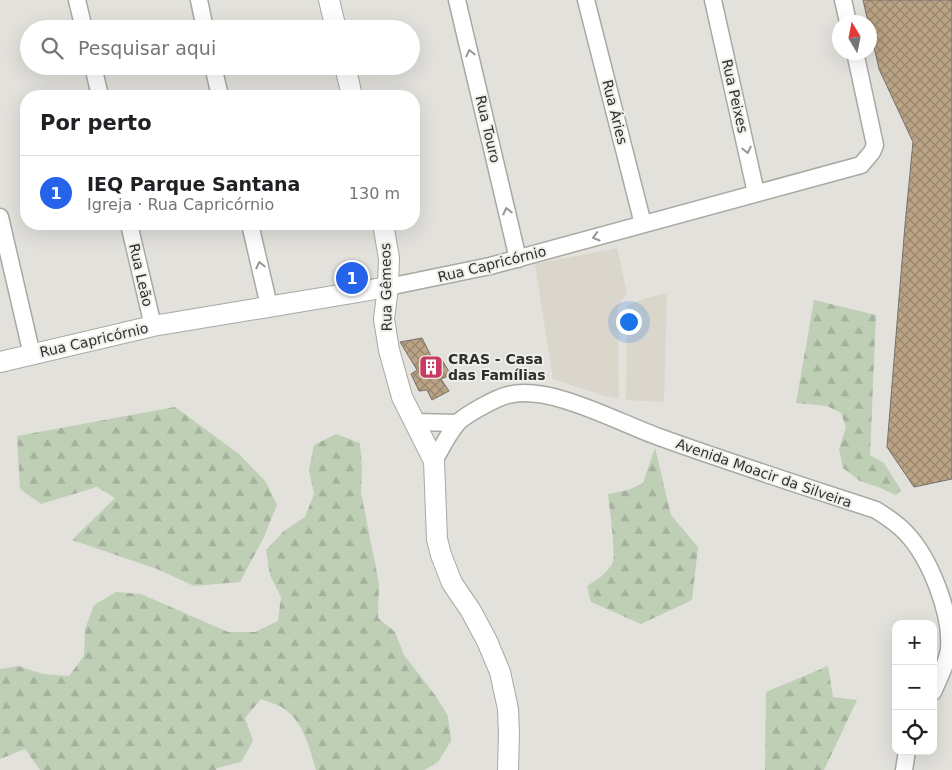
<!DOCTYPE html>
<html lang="pt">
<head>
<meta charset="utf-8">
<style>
  :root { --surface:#fff; --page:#f2f2f2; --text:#202124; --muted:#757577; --line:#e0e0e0; --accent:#2563eb }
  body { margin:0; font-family:"DejaVu Sans",sans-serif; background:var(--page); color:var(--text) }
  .controls { position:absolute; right:15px; bottom:15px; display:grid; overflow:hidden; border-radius:10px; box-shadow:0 5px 20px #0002 }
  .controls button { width:45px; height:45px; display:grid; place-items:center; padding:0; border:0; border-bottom:1px solid var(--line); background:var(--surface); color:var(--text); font:25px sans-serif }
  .compass { position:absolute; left:832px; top:15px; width:45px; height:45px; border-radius:50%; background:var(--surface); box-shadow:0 5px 20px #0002; rotate:350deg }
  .you { position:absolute; left:628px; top:321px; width:18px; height:18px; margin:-12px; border:4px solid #fff; border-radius:50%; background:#1a73e8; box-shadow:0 0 0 8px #1a73e833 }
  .badge { display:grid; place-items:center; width:32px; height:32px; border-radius:50%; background:var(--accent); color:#fff; font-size:16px; font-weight:700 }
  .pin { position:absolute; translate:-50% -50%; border:2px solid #fff; box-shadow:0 1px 5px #0006 }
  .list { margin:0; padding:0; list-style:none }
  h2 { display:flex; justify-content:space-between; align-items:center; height:65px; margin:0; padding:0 20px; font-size:21px }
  h2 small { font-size:16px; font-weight:400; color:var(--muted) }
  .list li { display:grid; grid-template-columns:32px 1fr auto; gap:15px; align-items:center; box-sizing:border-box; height:75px; padding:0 20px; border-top:1px solid var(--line) }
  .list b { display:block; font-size:19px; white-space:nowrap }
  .list p { margin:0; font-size:16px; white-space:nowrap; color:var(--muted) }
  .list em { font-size:16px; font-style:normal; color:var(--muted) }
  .icon { flex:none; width:28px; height:28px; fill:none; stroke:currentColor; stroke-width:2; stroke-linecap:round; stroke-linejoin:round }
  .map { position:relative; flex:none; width:952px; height:770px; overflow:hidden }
  .search { position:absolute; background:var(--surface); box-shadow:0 5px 20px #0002; left:20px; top:20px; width:400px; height:55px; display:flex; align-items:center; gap:12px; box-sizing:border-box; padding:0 18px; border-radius:28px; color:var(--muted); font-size:19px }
  .panel { position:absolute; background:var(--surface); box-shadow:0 5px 20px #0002; left:20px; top:90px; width:400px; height:140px; border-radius:20px }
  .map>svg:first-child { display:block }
  .built { fill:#dad6cb }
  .forest { fill:url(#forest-firs) }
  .building { fill:url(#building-cross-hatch); stroke:#74716d }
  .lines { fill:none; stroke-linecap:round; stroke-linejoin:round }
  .minor-casing { stroke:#a9a8a3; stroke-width:19 }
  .tertiary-casing { stroke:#a9a8a3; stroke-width:22 }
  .minor { stroke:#fff; stroke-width:16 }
  .tertiary { stroke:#fff; stroke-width:20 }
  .oneway { stroke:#979796 }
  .labels { text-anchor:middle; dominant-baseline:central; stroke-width:4; stroke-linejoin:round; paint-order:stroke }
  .street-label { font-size:14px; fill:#2f2f2d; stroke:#f0eee9 }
  .poi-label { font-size:14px; font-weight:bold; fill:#2f2f2d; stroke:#f0eee9; text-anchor:start }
</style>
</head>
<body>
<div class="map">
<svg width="952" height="770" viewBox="0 0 952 770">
  <defs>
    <pattern id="forest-firs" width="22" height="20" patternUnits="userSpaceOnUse" patternTransform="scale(1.25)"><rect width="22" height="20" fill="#bfcfb6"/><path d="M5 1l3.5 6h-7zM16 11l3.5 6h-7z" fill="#a4b29d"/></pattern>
    <pattern id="building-cross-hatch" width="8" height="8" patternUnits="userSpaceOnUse" patternTransform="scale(1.25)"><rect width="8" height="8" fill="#bba385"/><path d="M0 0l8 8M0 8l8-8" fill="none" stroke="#98856d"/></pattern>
  </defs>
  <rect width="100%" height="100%" fill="#e2e1dc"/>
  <g class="built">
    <path d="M617,248L627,293L618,306L619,399L604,396L553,379L535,264Z"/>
    <path d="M667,293L664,402L626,400L627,306L643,299Z"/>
  </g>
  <g class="forest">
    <path d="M814,300L876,315L870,455L884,463L901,490L896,495L878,487L860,481L843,468L839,449L846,427L841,413L827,406L796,403Z"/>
    <path d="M175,407L239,454L266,482L277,505L263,539L240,582L194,586L157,569L72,540L115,498L97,487L41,504L20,489L17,436Z"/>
    <path d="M336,434L360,443L362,468L361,493L379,583L378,618L395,632L404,655L435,695L448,716L451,741L438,762L424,770H316C310,749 303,720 283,708C277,704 268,702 261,699L245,718L253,741L241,762L217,768L216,770H40L25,749L0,759V669L18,666L43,674L69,676L84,656L85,629L94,605L116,592L141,594L228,632H255L278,621L281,597L270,575L266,550L284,531L305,517L314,494L309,470L314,445Z"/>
    <path d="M655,448L671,515L698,547L692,600L641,624L591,602L587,586C596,580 608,573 613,562C616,553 609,506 608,494L628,490L643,483Z"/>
    <path d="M828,666L833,697L857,700L824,770H765L766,692Z"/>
  </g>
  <g class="building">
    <path d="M863,0H952V479L914,487L887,447L905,225L913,142L879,69L870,29V22H868Z"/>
    <path d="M422,338L435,364L442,360L451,375L441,379L449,391L432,400L427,390L419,391L411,374L417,370L400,342Z"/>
  </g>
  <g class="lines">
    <g class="minor-casing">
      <g id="minor">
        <path d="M77,0L84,29"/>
        <path d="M199,0L205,29"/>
        <path d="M457,0L518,259"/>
        <path d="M586,0L643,224"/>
        <path d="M713,0L756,193"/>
        <path d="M843,0L848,22"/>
        <path d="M93,66L100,96"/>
        <path d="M213,66L220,96"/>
        <path d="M0,217L32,355"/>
        <path d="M129,224L153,326"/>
        <path d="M250,224L269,306"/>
        <path d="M388,287L490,266L861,165L872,152L875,145L855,52"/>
        <path d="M414,422L457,423"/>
        <path d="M434,461C441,449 447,436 456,425C462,416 496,398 508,395C550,384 619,423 659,437C731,463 803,486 876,510C887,517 897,523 906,533C930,558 952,614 949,649C947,664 939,678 933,692"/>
        <path d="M904,770L907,751"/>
      </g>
    </g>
    <g class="tertiary-casing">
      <g id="tertiary">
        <path d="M329,0L336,29"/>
        <path d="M345,66L352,96"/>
        <path d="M383,224L389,258L388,287L384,319L389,350L402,397L434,461L437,539L441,555L452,583L471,611L487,641L500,672L508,709L509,734L508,770"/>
        <path d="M0,362L153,326L388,287"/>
      </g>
    </g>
    <use href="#minor" class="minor"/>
    <use href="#tertiary" class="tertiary"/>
  </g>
  <defs><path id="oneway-chevron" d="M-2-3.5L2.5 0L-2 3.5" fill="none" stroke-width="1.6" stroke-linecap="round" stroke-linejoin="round" transform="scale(1.25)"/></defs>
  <g class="oneway">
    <use href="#oneway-chevron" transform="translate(470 53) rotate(-103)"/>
    <use href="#oneway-chevron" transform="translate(747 150) rotate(77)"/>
    <use href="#oneway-chevron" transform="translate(507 211) rotate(-103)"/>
    <use href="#oneway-chevron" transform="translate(596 237) rotate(164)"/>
    <use href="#oneway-chevron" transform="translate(260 265) rotate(-103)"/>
  </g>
  <defs>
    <g id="building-square" transform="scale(1.25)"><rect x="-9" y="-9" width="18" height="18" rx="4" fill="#ca3b64" stroke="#f0eee9"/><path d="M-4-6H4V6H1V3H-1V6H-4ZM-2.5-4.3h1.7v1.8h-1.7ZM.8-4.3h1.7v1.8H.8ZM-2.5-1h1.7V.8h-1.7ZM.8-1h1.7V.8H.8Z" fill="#fff"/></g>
  </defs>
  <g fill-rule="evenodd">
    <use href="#building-square" x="431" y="367"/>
  </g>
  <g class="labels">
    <g class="street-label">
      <text transform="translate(735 96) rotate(77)">Rua Peixes</text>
      <text transform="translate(615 112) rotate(76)">Rua Áries</text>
      <text transform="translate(488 129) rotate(77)">Rua Touro</text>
      <text transform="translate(492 264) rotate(-14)">Rua Capricórnio</text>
      <text transform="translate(141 275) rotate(77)">Rua Leão</text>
      <text transform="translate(386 287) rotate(-91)">Rua Gêmeos</text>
      <text transform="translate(94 340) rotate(-13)">Rua Capricórnio</text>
      <text transform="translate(764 473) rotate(19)">Avenida Moacir da Silveira</text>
    </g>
    <g class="poi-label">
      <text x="448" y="359">CRAS - Casa<tspan x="448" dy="16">das Famílias</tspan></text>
    </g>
  </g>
</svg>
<div class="controls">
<button>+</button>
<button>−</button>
<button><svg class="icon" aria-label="locate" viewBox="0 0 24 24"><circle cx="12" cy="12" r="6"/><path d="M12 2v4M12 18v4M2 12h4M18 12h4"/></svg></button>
</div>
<svg class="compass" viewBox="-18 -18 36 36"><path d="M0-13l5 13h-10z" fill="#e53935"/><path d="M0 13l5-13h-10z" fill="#757577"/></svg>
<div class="you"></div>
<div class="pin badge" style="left:352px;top:278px">1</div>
<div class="search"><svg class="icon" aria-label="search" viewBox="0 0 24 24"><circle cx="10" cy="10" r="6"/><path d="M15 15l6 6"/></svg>Pesquisar aqui</div>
<section class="panel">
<h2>Por perto<small></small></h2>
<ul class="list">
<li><span class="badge">1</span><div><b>IEQ Parque Santana</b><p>Igreja · Rua Capricórnio</p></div><em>130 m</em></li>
</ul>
</section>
</div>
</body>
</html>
